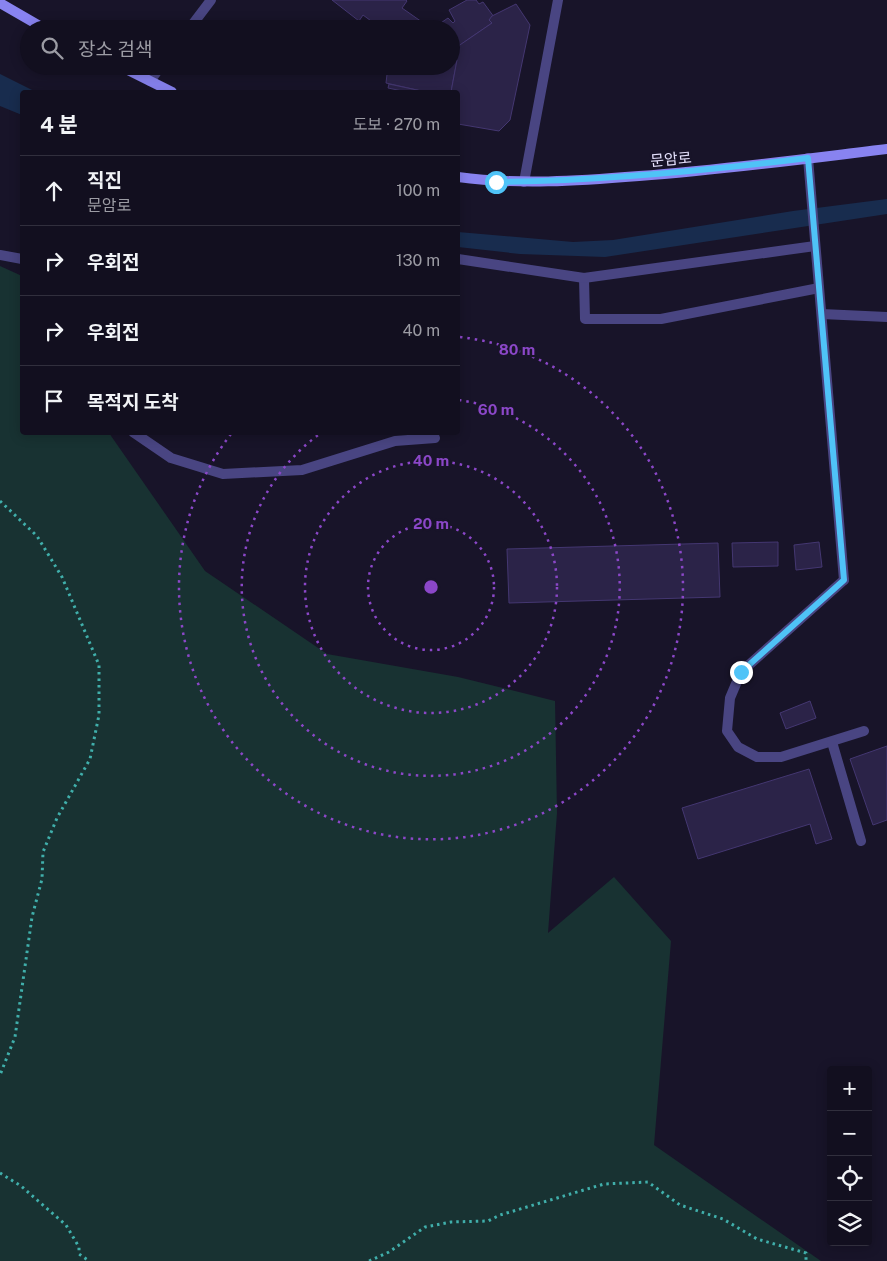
<!DOCTYPE html>
<html lang="ko">
<head>
<meta charset="utf-8">
<style>
  :root { --surface:#120f1f; --page:#1f1d2c; --text:#f1f3f6; --muted:#9c9ca4; --line:#312f3d }
  body { margin:0; font-family:"Public Sans","Noto Sans KR",sans-serif; background:var(--page); color:var(--text) }
  .controls { position:absolute; right:15px; bottom:15px; display:grid; overflow:hidden; border-radius:5px; box-shadow:0 2px 12px #0003 }
  .controls button { width:45px; height:45px; display:grid; place-items:center; padding:0; border:0; border-bottom:1px solid var(--line); background:var(--surface); color:var(--text); font:25px sans-serif }
  .stop { position:absolute; width:15px; height:15px; margin:-11px; border:4px solid #4fc3f7; border-radius:50%; background:#fff }
  .stop.end { background:#4fc3f7; border-color:#fff; box-shadow:0 1px 5px #0008 }
  .list { margin:0; padding:0; list-style:none }
  h2 { display:flex; justify-content:space-between; align-items:center; height:65px; margin:0; padding:0 20px; font-size:21px }
  h2 small { font-size:16px; font-weight:400; color:var(--muted) }
  .list li { display:grid; grid-template-columns:32px 1fr auto; gap:15px; align-items:center; box-sizing:border-box; height:70px; padding:0 20px; border-top:1px solid var(--line) }
  .list b { display:block; font-size:19px; white-space:nowrap }
  .list p { margin:0; font-size:16px; white-space:nowrap; color:var(--muted) }
  .list em { font-size:16px; font-style:normal; color:var(--muted) }
  .icon { flex:none; width:28px; height:28px; fill:none; stroke:currentColor; stroke-width:2; stroke-linecap:round; stroke-linejoin:round }
  .map { position:relative; flex:none; width:887px; height:1261px; overflow:hidden }
  .search { position:absolute; background:var(--surface); box-shadow:0 2px 12px #0003; left:20px; top:20px; width:440px; height:55px; display:flex; align-items:center; gap:12px; box-sizing:border-box; padding:0 18px; border-radius:28px; color:var(--muted); font-size:19px }
  .panel { position:absolute; background:var(--surface); box-shadow:0 2px 12px #0003; left:20px; top:90px; width:440px; height:345px; border-radius:5px }
  .map>svg:first-child { display:block }
  .green { fill:#183232 }
  .water { fill:#182c4e }
  .building { fill:#2b2348; stroke:#443771 }
  .lines { fill:none; stroke-linecap:round; stroke-linejoin:round }
  .path { stroke:#40afab; stroke-width:3; stroke-dasharray:2.5 4; stroke-linecap:butt }
  .lane { stroke:#494582; stroke-width:10 }
  .street { stroke:#494582; stroke-width:10 }
  .secondary { stroke:#8883f0; stroke-width:10 }
  .route { stroke:#4fc3f7; stroke-width:6 }
  .ring { fill:none; stroke:#8b47c8; stroke-width:2.5; stroke-dasharray:2.5 5 }
  .labels { text-anchor:middle; dominant-baseline:central; stroke-width:4.5; stroke-linejoin:round; paint-order:stroke }
  .street-label { font-size:15px; fill:#e4e0fb; stroke:#181429 }
  .centre { fill:#8b47c8; stroke:#181429; stroke-width:2.5 }
  .ring-label { font-size:15px; text-anchor:middle; font-weight:bold; fill:#8b47c8; stroke:#181429; stroke-width:4.5; stroke-linejoin:round; paint-order:stroke }
</style>
</head>
<body>
<div class="map">
<svg width="887" height="1261" viewBox="0 0 887 1261">
  <rect width="100%" height="100%" fill="#181429"/>
  <path class="green" d="M0,266L22,276V432L109,433L205,571L327,654L458,677L555,701L557,813L548,933L614,877L671,941L654,1145L821,1261H0Z"/>
  <g class="water">
    <path d="M0,74L36,92H22V115L0,106Z"/>
    <path d="M887,199V214L605,257L520,254L458,247V232L573,242L613,240L793,211Z"/>
  </g>
  <g class="building">
    <path d="M332,0H406L407,1L402,8L432,29H382L363,15L359,21Z"/>
    <path d="M467,0H476L479,4L483,2L494,17L489,20L492,23L454,49L452,58L457,60L451,92H426L386,83L388,66H451V29H432L448,18L453,23L455,21L449,10Z"/>
    <path d="M516,4L530,25L510,120L499,131L458,124V92H451L457,60L452,58L454,49L492,23L489,20L492,16Z"/>
    <path d="M389,84L426,92H407L388,88Z"/>
    <path d="M778,542V566L733,567L732,543Z"/>
    <path d="M819,542L822,567L796,570L794,545Z"/>
    <path d="M718,543L720,597L509,603L507,549Z"/>
    <path d="M810,701L816,718L786,729L780,713Z"/>
    <path d="M887,746V820L873,825L850,759Z"/>
    <path d="M809,769L832,839L816,844L810,824L698,859L682,808Z"/>
  </g>
  <g class="lines">
    <g class="path">
      <path d="M0,501L37,536L62,577L99,665V715L90,759L57,818L43,852L42,879L32,917L15,1037L0,1075"/>
      <path d="M0,1173L21,1186L66,1225L79,1247V1254L89,1261"/>
      <path d="M369,1261L389,1252L425,1227L451,1222L488,1221L500,1215L604,1184L648,1182L680,1205L723,1219L757,1239L806,1253V1261"/>
    </g>
    <g class="lane">
      <path d="M0,255L22,259"/>
      <path d="M584,278L585,319H661L819,288"/>
      <path d="M844,580L741,672L730,698L727,731L738,747L757,757H781L864,731"/>
      <path d="M832,742L861,841"/>
    </g>
    <g class="street">
      <path d="M189,29L211,0"/>
      <path d="M150,81L161,66"/>
      <path d="M808,158L844,580"/>
      <path d="M524,182L558,0"/>
      <path d="M458,259L584,278L815,246"/>
      <path d="M822,314L887,317"/>
      <path d="M133,432L171,458L223,474L302,470L395,441L435,438"/>
    </g>
    <g class="secondary">
      <path d="M0,3L45,29"/>
      <path d="M120,66L172,92"/>
      <path d="M458,177C518,185 578,181 639,176C722,170 804,159 887,149"/>
    </g>
  </g>
  <g class="lines">
    <path class="route" d="M496,182C600,181 704,171 808,158L844,580L741,672"/>
  </g>
  <g class="ring">
    <circle cx="431" cy="587" r="63"/>
    <circle cx="431" cy="587" r="126"/>
    <path d="M459 400A189 189 0 1 1 321 433"/>
    <path d="M460 337A252 252 0 1 1 231 434"/>
  </g>
  <g class="labels">
    <g class="street-label">
      <text transform="translate(671 159) rotate(-5)">문암로</text>
    </g>
  </g>
  <circle cx="431" cy="587" r="8" class="centre"/>
  <g class="ring-label">
    <text x="517" y="355">80 m</text>
    <text x="496" y="415">60 m</text>
    <text x="431" y="466">40 m</text>
    <text x="431" y="529">20 m</text>
  </g>
</svg>
<div class="controls">
<button>+</button>
<button>−</button>
<button><svg class="icon" aria-label="locate" viewBox="0 0 24 24"><circle cx="12" cy="12" r="6"/><path d="M12 2v4M12 18v4M2 12h4M18 12h4"/></svg></button>
<button><svg class="icon" aria-label="layers" viewBox="0 0 24 24"><path d="M12 4l9 5-9 5-9-5zM3 14l9 5 9-5"/></svg></button>
</div>
<div class="stop" style="left:496px;top:182px"></div>
<div class="stop end" style="left:741px;top:672px"></div>
<div class="search"><svg class="icon" aria-label="search" viewBox="0 0 24 24"><circle cx="10" cy="10" r="6"/><path d="M15 15l6 6"/></svg>장소 검색</div>
<section class="panel">
<h2>4 분<small>도보 · 270 m</small></h2>
<ul class="list">
<li><svg class="icon" aria-label="ahead" viewBox="0 0 24 24"><path d="M12 20V5M6 11l6-6 6 6"/></svg><div><b>직진</b><p>문암로</p></div><em>100 m</em></li>
<li><svg class="icon" aria-label="right" viewBox="0 0 24 24"><path d="M7 20v-9h11M14 6l5 5-5 5"/></svg><div><b>우회전</b></div><em>130 m</em></li>
<li><svg class="icon" aria-label="right" viewBox="0 0 24 24"><path d="M7 20v-9h11M14 6l5 5-5 5"/></svg><div><b>우회전</b></div><em>40 m</em></li>
<li><svg class="icon" aria-label="arrive" viewBox="0 0 24 24"><path d="M6 21V4h12l-3 4 3 4H6"/></svg><div><b>목적지 도착</b></div></li>
</ul>
</section>
</div>
</body>
</html>
